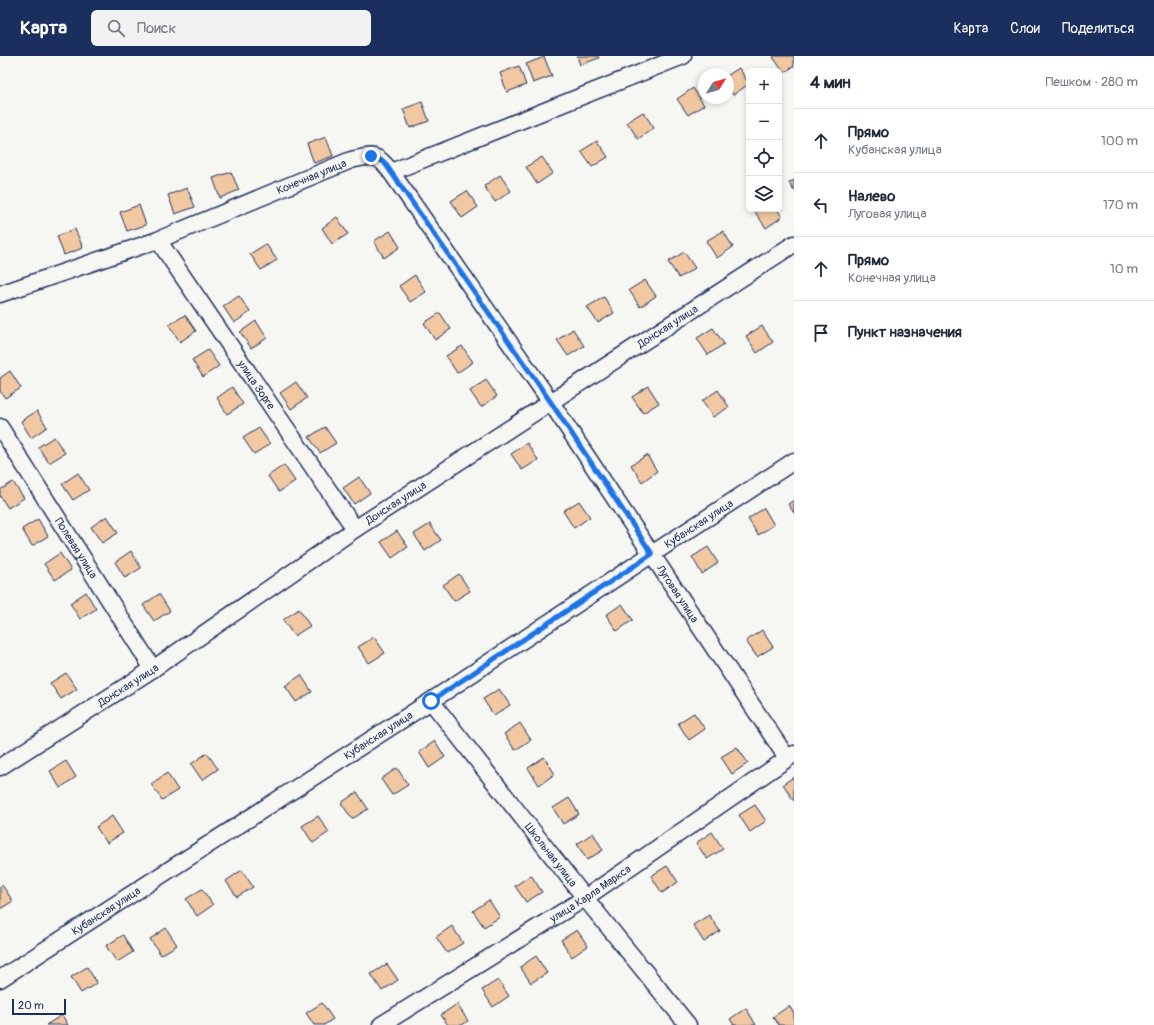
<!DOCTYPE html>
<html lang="ru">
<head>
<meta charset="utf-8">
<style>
  :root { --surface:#fff; --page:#f2f2f3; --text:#1f2937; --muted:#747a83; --line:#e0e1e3; --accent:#1b2f5e }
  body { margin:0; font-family:Pangolin,sans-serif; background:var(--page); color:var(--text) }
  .controls { position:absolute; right:12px; top:12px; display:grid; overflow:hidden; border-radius:6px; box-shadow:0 2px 6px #0003 }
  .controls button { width:36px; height:36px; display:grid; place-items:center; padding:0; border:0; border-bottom:1px solid var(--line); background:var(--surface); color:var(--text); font:20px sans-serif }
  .compass { position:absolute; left:698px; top:12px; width:36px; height:36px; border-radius:50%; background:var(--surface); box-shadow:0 2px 6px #0003; rotate:53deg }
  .scale { position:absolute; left:12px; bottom:10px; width:54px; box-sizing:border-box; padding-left:4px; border:2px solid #1b2f5e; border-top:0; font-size:11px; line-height:14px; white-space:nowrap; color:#1b2f5e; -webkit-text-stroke:3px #f6f6f2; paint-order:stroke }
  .stop { position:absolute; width:12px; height:12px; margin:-9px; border:3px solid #1a73e8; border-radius:50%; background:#fff }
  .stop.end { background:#1a73e8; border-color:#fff; box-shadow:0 1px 4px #0008 }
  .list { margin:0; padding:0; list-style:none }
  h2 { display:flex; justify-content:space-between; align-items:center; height:52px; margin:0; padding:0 16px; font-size:17px }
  h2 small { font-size:13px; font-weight:400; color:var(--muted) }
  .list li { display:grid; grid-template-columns:26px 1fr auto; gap:12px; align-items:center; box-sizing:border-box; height:64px; padding:0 16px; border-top:1px solid var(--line) }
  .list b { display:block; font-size:15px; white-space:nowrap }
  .list p { margin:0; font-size:13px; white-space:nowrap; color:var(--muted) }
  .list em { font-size:13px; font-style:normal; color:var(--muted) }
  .icon { flex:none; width:22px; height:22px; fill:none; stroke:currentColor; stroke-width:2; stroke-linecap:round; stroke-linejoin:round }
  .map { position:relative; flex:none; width:794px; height:969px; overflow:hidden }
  header { display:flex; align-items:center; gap:24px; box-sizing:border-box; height:56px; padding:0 20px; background:var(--accent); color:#fff }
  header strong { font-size:19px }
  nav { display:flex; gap:22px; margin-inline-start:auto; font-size:14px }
  .search { width:280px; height:36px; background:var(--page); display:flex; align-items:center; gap:10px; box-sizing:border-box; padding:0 14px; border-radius:6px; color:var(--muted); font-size:15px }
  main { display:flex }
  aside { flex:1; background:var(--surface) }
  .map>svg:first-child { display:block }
  .building { fill:#f1c8a1; stroke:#1b2f5e }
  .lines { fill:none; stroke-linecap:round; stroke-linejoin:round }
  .minor-casing { stroke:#1b2f5e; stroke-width:19 }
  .minor { stroke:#f6f6f2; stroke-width:16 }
  .route { stroke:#1a73e8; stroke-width:5 }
  .labels { text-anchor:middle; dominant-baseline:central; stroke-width:4; stroke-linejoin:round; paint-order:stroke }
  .street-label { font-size:11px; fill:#1b2f5e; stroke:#f6f6f2 }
</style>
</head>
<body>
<header>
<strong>Карта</strong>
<div class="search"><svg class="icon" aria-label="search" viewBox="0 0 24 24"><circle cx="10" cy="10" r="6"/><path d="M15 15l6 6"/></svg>Поиск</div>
<nav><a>Карта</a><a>Слои</a><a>Поделиться</a></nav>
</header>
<main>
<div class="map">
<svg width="794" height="969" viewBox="0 0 794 969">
  <rect width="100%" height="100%" fill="#f6f6f2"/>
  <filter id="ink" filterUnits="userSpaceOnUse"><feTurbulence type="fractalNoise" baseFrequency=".025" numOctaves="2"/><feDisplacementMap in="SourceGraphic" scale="8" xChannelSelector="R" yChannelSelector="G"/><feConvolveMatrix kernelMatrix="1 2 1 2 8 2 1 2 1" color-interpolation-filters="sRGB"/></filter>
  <g filter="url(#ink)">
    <g class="building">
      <path d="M577,0H598L599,2L580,9Z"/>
      <path d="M774,0H794V10L784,17L773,1Z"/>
      <path d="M544,1L552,20L533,27L526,8Z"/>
      <path d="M519,10L526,29L507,36L500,17Z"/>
      <path d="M739,12L749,28L733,39L728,30V19Z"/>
      <path d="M693,32L704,49L688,59L677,43Z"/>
      <path d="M422,46L429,65L410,72L403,53Z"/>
      <path d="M643,56L654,72L638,83L627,66Z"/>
      <path d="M326,81L333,100L314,107L307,88Z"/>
      <path d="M597,85L608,101L592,111L581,95Z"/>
      <path d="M542,101L553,117L537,128L526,111Z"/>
      <path d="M231,116L239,134L220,142L213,122Z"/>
      <path d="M500,119L511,135L495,146L484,130Z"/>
      <path d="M794,124V135L789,127Z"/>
      <path d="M187,132L195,151L175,158L168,139Z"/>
      <path d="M467,135L478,151L462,162L451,145Z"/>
      <path d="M139,149L146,169L127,175L120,156Z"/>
      <path d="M759,153H777L782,161L766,172L755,156Z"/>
      <path d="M337,161L348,178L332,188L322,172Z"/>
      <path d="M75,173L83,192L64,199L57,180Z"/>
      <path d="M390,175L400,191L384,202L374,185Z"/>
      <path d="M723,175L733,191L717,202L706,185Z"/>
      <path d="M266,188L277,204L261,214L250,198Z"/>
      <path d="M684,196L695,212L679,222L668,206Z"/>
      <path d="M415,219L426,236L410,246L399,230Z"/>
      <path d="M645,224L656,240L640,251L629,234Z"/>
      <path d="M239,240L250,256L234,267L223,250Z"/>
      <path d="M604,241L614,257L598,267L587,251Z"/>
      <path d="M440,257L451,273L435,284L424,267Z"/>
      <path d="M185,259L196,275L180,286L169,269Z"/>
      <path d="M256,265L267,282L251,292L240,276Z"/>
      <path d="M762,270L773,286L757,297L746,280Z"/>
      <path d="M713,272L724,288L708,299L697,282Z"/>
      <path d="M573,273L584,290L568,300L557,284Z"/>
      <path d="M462,290L473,306L457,317L446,300Z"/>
      <path d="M208,294L219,310L203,321L192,304Z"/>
      <path d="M10,315L21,332L5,342L0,335V322Z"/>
      <path d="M486,324L497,340L481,351L470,335Z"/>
      <path d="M296,326L307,342L291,353L280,337Z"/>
      <path d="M648,330L659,347L643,357L632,341Z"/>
      <path d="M232,331L243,348L227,358L217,342Z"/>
      <path d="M718,334L729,351L713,361L702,345Z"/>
      <path d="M37,355L47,371L31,382L21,365Z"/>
      <path d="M325,371L336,387L320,397L309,381Z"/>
      <path d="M259,372L270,388L254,398L243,382Z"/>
      <path d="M54,381L65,397L49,407L38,391Z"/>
      <path d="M527,387L538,404L522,414L511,398Z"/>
      <path d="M647,399L657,415L642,426L631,409Z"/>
      <path d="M284,409L295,425L279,436L268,420Z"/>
      <path d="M78,417L89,434L73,444L62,428Z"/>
      <path d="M359,421L370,437L354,448L343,432Z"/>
      <path d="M13,426L24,442L8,452L0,440V434Z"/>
      <path d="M794,444V457L788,448Z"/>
      <path d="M579,445L590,461L574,472L563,455Z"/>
      <path d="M764,452L774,469L758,479L748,463Z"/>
      <path d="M107,460L118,477L102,487L91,471Z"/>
      <path d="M38,463L48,480L32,490L22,473Z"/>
      <path d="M430,468L441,484L425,495L414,478Z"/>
      <path d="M397,475L408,491L392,502L381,486Z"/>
      <path d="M708,491L718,507L702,518L692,501Z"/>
      <path d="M131,495L141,512L125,522L115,506Z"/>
      <path d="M60,497L71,514L55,524L44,508Z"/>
      <path d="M459,518L470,535L454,545L443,529Z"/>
      <path d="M86,536L96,553L80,563L70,547Z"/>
      <path d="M159,538L170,555L154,565L143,549Z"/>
      <path d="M622,548L633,564L617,575L606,559Z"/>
      <path d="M299,553L310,570L294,580L283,564Z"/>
      <path d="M762,574L773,591L757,601L746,585Z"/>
      <path d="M374,581L385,597L369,607L358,591Z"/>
      <path d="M66,617L77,633L61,643L50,627Z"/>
      <path d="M301,619L312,636L296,646L285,630Z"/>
      <path d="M499,633L510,649L494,660L483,643Z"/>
      <path d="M694,657L705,673L689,684L678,667Z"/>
      <path d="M520,667L531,684L515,694L504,678Z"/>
      <path d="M435,685L445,701L429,712L419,696Z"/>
      <path d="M737,691L748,707L732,718L721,701Z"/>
      <path d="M207,697L218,713L202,724L191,708Z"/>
      <path d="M544,701L555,718L539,729L528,712Z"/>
      <path d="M66,705L76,721L60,732L50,715Z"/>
      <path d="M397,712L408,729L392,739L381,723Z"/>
      <path d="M167,717L178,734L162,744L151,728Z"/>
      <path d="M794,721V745L783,728Z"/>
      <path d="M357,736L368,753L352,763L341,747Z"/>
      <path d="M569,742L579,758L563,768L553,752Z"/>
      <path d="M755,749L766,765L750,776L739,759Z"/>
      <path d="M112,760L123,777L107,787L96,771Z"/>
      <path d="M318,760L329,776L313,787L302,770Z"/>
      <path d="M712,776L723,793L707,803L696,787Z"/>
      <path d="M593,777L603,794L587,804L577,788Z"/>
      <path d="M667,810L678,826L662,837L651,820Z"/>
      <path d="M242,814L253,831L237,841L226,825Z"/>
      <path d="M531,819L542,836L526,846L515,830Z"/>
      <path d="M2,829L13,845L0,853V830Z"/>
      <path d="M202,833L213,849L197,860L186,843Z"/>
      <path d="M489,844L500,861L484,871L473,855Z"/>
      <path d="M709,859L720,875L704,886L693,869Z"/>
      <path d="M452,870L463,887L447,897L436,881Z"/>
      <path d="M166,872L177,889L161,899L150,883Z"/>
      <path d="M577,874L588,890L572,901L561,884Z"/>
      <path d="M123,879L133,896L117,906L106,890Z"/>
      <path d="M536,900L547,917L531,927L520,911Z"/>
      <path d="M387,908L398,924L382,935L371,918Z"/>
      <path d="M87,911L97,927L81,937L71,921Z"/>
      <path d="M498,924L509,940L493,951L482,934Z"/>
      <path d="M322,947L333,963L324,969H314L306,957Z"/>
      <path d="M457,948L468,965L462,969H448L441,959Z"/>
      <path d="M789,950L794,957V969H779L773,961Z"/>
      <path d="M746,952L756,969H734L730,963Z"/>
      <path d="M62,959L68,969H46Z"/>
    </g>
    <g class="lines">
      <g class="minor-casing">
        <g id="minor">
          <path id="s1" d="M391,116L550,345L787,702"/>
          <path id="s2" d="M158,184L355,473"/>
          <path id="s3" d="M0,238L158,184L351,104C373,99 377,97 391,116L683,0"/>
          <path id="s4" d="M0,371L153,613"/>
          <path id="s5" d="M431,645L585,842L688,969"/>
          <path id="s6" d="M0,711L153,613L355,473L794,188"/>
          <path id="s7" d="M0,923L431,645L652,498L794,405"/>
          <path id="s8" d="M381,969L585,842L794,698"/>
        </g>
      </g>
      <use href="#minor" class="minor"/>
    </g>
  </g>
  <g class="lines" filter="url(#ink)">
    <path class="route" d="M371,100L384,106L391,116L550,345L652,498L431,645"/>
  </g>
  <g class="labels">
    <g class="street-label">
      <text stroke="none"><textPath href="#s3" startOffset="333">Конечная улица</textPath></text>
      <text stroke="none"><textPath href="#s6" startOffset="800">Донская улица</textPath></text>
      <text stroke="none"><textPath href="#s2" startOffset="175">улица Зорге</textPath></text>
      <text stroke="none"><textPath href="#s6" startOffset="476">Донская улица</textPath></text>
      <text stroke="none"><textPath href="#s7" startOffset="834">Кубанская улица</textPath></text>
      <text stroke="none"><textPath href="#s4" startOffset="143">Полевая улица</textPath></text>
      <text stroke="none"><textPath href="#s1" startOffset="510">Луговая улица</textPath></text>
      <text stroke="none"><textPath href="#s6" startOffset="152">Донская улица</textPath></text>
      <text stroke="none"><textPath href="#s7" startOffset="450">Кубанская улица</textPath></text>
      <text stroke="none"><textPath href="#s5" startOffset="195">Школьная улица</textPath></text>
      <text stroke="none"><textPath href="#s8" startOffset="247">улица Карла Маркса</textPath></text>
      <text stroke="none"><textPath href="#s7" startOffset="126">Кубанская улица</textPath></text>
    </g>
  </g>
</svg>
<div class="controls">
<button>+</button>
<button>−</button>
<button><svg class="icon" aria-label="locate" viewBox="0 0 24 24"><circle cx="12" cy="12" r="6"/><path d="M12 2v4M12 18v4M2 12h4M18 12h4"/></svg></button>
<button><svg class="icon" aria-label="layers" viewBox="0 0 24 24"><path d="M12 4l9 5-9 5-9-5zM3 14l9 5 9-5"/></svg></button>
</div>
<svg class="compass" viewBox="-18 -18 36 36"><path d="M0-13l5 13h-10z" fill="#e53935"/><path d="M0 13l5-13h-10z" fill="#747a83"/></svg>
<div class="scale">20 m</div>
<div class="stop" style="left:431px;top:645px"></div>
<div class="stop end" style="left:371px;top:100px"></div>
</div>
<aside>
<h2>4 мин<small>Пешком · 280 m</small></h2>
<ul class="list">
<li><svg class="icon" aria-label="ahead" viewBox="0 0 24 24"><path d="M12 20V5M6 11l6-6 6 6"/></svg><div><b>Прямо</b><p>Кубанская улица</p></div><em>100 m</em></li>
<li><svg class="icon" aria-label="left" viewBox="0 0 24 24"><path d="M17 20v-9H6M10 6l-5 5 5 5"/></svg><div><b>Налево</b><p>Луговая улица</p></div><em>170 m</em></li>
<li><svg class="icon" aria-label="ahead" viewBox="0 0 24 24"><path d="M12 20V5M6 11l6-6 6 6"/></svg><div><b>Прямо</b><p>Конечная улица</p></div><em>10 m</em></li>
<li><svg class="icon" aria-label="arrive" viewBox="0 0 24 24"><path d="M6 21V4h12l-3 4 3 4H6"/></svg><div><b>Пункт назначения</b></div></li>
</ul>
</aside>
</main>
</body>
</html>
